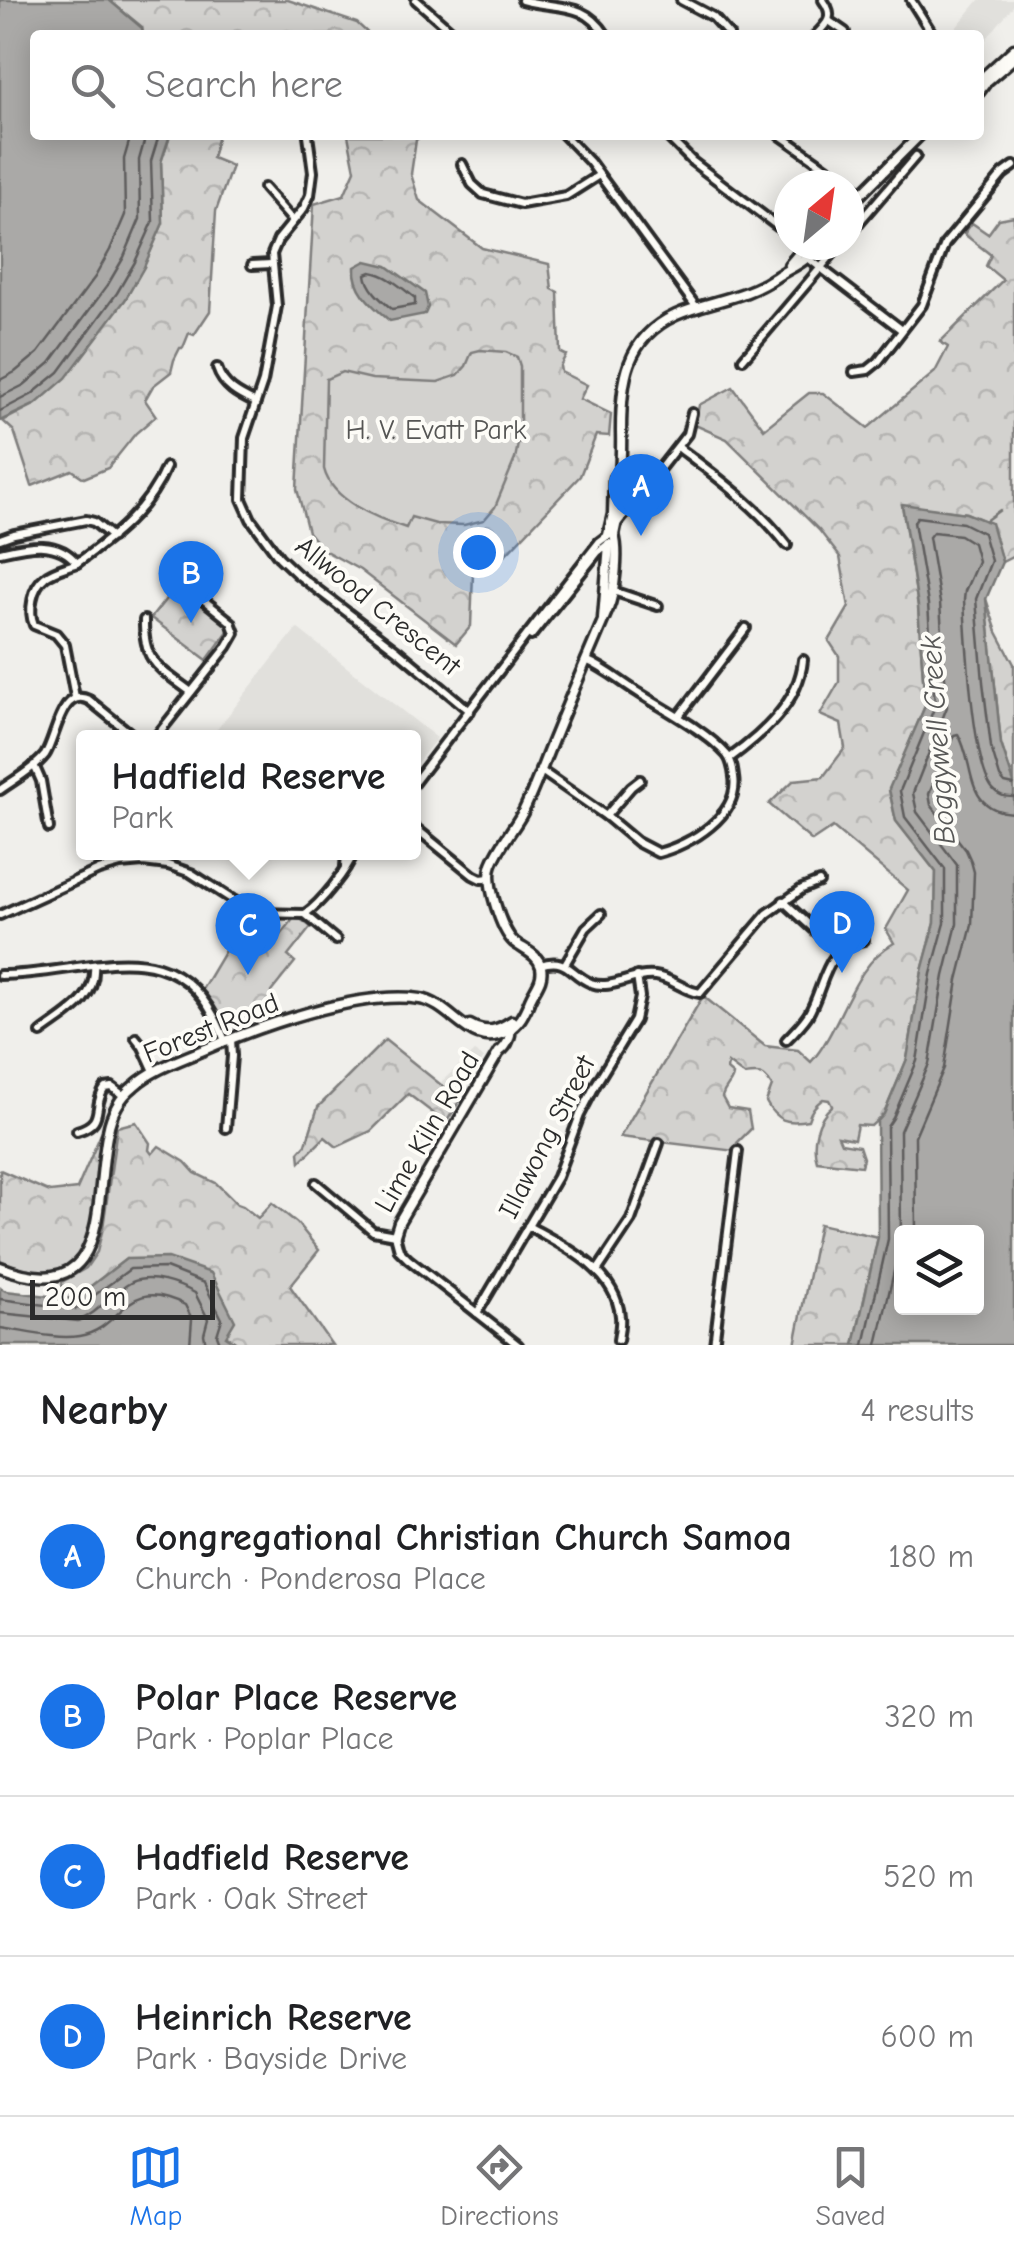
<!DOCTYPE html>
<html lang="en">
<head>
<meta charset="utf-8">
<style>
  :root { --surface:#fff; --page:#f2f2f2; --text:#202124; --muted:#757577; --line:#e0e0e0; --accent:#1a73e8 }
  body { margin:0; font-family:"Comic Neue",sans-serif; background:var(--page); color:var(--text) }
  .controls { position:absolute; right:30px; bottom:30px; display:grid; overflow:hidden; border-radius:10px; box-shadow:0 5px 25px #0003 }
  .controls button { width:90px; height:90px; display:grid; place-items:center; padding:0; border:0; border-bottom:2px solid var(--line); background:var(--surface); color:var(--text); font:50px sans-serif }
  .compass { position:absolute; left:774px; top:170px; width:90px; height:90px; border-radius:50%; background:var(--surface); box-shadow:0 5px 25px #0003; rotate:29deg }
  .scale { position:absolute; left:30px; bottom:25px; width:185px; box-sizing:border-box; padding-left:10px; border:5px solid #2b2b2b; border-top:0; font-size:28px; line-height:35px; white-space:nowrap; color:#2b2b2b; -webkit-text-stroke:8px #fdfcf7; paint-order:stroke }
  .you { position:absolute; left:478px; top:552px; width:35px; height:35px; margin:-25px; border:8px solid #fff; border-radius:50%; background:#1a73e8; box-shadow:0 0 0 15px #1a73e833 }
  .badge { display:grid; place-items:center; width:65px; height:65px; border-radius:50%; background:var(--accent); color:#fff; font-size:32px; font-weight:700 }
  .pin { position:absolute; translate:-50% -82px; filter:drop-shadow(0 2px 5px #0008) }
  .pin::after { content:''; position:absolute; top:52px; width:35px; height:30px; background:inherit; clip-path:polygon(0 0,100% 0,50% 100%) }
  .popup { position:absolute; left:76px; top:730px; width:345px; height:130px; box-sizing:border-box; display:grid; place-content:center; border-radius:10px; background:var(--surface); filter:drop-shadow(0 2px 8px #0005); font-size:32px; white-space:nowrap; color:var(--muted) }
  .popup b { font-size:38px; color:var(--text) }
  .popup::after { content:''; position:absolute; left:50%; top:100%; margin-left:-20px; border:20px solid transparent; border-top-color:var(--surface) }
  .list { margin:0; padding:0; list-style:none }
  h2 { display:flex; justify-content:space-between; align-items:center; height:130px; margin:0; padding:0 40px; font-size:42px }
  h2 small { font-size:32px; font-weight:400; color:var(--muted) }
  .list li { display:grid; grid-template-columns:65px 1fr auto; gap:30px; align-items:center; box-sizing:border-box; height:160px; padding:0 40px; border-top:2px solid var(--line) }
  .list b { display:block; font-size:38px; white-space:nowrap }
  .list p { margin:0; font-size:32px; white-space:nowrap; color:var(--muted) }
  .list em { font-size:32px; font-style:normal; color:var(--muted) }
  .icon { flex:none; width:55px; height:55px; fill:none; stroke:currentColor; stroke-width:2; stroke-linecap:round; stroke-linejoin:round }
  .map { position:relative; flex:none; width:1014px; height:1345px; overflow:hidden }
  .search { position:absolute; background:var(--surface); box-shadow:0 5px 25px #0003; left:30px; right:30px; top:30px; height:110px; display:flex; align-items:center; gap:25px; box-sizing:border-box; padding:0 35px; border-radius:10px; color:var(--muted); font-size:38px }
  .sheet { height:770px; background:var(--surface) }
  nav { display:flex; justify-content:space-around; align-items:center; box-sizing:border-box; height:140px; border-top:2px solid var(--line); background:var(--surface); font-size:28px; color:var(--muted) }
  nav a { display:grid; justify-items:center; gap:5px }
  nav .on { color:var(--accent) }
  .map>svg:first-child { display:block }
  .built { fill:#e1e0dc }
  .forest { fill:url(#forest-crowns); stroke:#7f7e7d; stroke-width:2.5 }
  .garden { fill:#d3d2cf; stroke:#7f7e7d; stroke-width:2.5 }
  .water { fill:#aaa9a7; stroke:#777775; stroke-width:2.5; fill-rule:evenodd }
  .lines { fill:none; stroke-linecap:round; stroke-linejoin:round }
  .shore { stroke:#5e5d5d; stroke-width:2.5 }
  .stream { stroke:#777775; stroke-width:2.5 }
  .minor-casing { stroke:#2b2b2b; stroke-width:14 }
  .tertiary-casing { stroke:#2b2b2b; stroke-width:15 }
  .minor { stroke:#fdfcf7; stroke-width:6 }
  .tertiary { stroke:#fdfcf7; stroke-width:8 }
  .labels { text-anchor:middle; dominant-baseline:central; stroke-width:8; stroke-linejoin:round; paint-order:stroke }
  .park-label { font-size:28px; fill:#555554; stroke:#fdfcf7 }
  .street-label { font-size:28px; fill:#2b2b2b; stroke:#fdfcf7 }
  .water-label { font-size:30px; font-style:italic; fill:#575756; stroke:#fdfcf7 }
</style>
</head>
<body>
<div class="map">
<svg width="1014" height="1345" viewBox="0 0 1014 1345">
  <defs>
    <pattern id="forest-crowns" width="20" height="18" patternUnits="userSpaceOnUse" patternTransform="scale(2.5)"><rect width="20" height="18" fill="#d3d2cf"/><path d="M2 6a3 3 0 1 1 6 0M12 15a3 3 0 1 1 6 0" fill="none" stroke="#b5b4b2"/></pattern>
  </defs>
  <rect width="100%" height="100%" fill="#f0efeb"/>
  <filter id="ink" filterUnits="userSpaceOnUse"><feTurbulence type="fractalNoise" baseFrequency=".01" numOctaves="2"/><feDisplacementMap in="SourceGraphic" scale="20" xChannelSelector="R" yChannelSelector="G"/><feConvolveMatrix kernelMatrix="1 2 1 2 8 2 1 2 1" color-interpolation-filters="sRGB"/></filter>
  <g filter="url(#ink)">
    <g class="built">
      <path d="M979,0H1014V5L979,48V35H950Z"/>
      <path d="M297,628L437,738L413,768V738L211,737Z"/>
      <path d="M474,1052L484,1058L458,1097L441,1082Z"/>
    </g>
    <g class="forest">
      <path d="M109,0H288L357,23L370,35H143L142,27Z"/>
      <path d="M170,135H218L212,158L232,166L216,211L210,311L194,335L189,333L183,348H180L174,360L171,372L153,386L145,400L156,416L136,433L108,468L84,478L72,470L32,486L14,431L3,421L36,404L125,300L144,266L163,223L161,162Z"/>
      <path d="M348,135H423L416,140L411,174L419,200L482,248L549,264L552,289L558,292L560,352L566,355L560,366L561,372L587,385L580,399L611,414L609,436L596,435L580,476L503,557L473,573L471,626L456,644L360,570L322,549L308,532L297,489L314,204L344,195L355,170Z"/>
      <path d="M1014,216V556L1002,562L990,523L966,513L902,505L918,606L925,706L889,790L896,821L936,872L935,923L922,971L907,1059L884,1114L871,1126L857,1125L854,1139L838,1136L841,1143L859,1146L863,1158L861,1166L817,1161C811,1143 817,1118 832,1106L829,1100L823,1099C815,1105 811,1110 808,1120C787,1124 776,1121 766,1102L772,1086C764,1072 759,1073 744,1075L728,1063L727,1070L733,1075C732,1084 725,1086 722,1097L728,1108L748,1111L751,1129L737,1143L735,1151L620,1137L703,996L765,1046L798,1050L811,1062C843,1026 851,966 894,943L886,929L908,890L833,827L812,841L769,804L794,780L823,777L845,748L841,724L820,715L839,682V656L829,641L849,607L840,557L819,530L727,439L695,425L699,405L733,387L764,429L809,393H823L868,428L935,372L948,347L940,342L1003,280L986,266L991,255L964,234L972,223L988,234L999,219Z"/>
      <path d="M176,586L231,627L207,660L151,618Z"/>
      <path d="M986,599L997,632L1014,664V783L1001,744Z"/>
      <path d="M294,918H299L311,927L288,956L295,962L271,992L274,1018L231,1032L225,1028L201,991L233,937L275,943Z"/>
      <path d="M385,1040L460,1100L446,1123L408,1094L371,1131L337,1147L325,1137L300,1162L299,1152L306,1144L318,1107Z"/>
      <path d="M136,1122L150,1143L149,1150L152,1154L159,1146L185,1162L195,1173L216,1183L237,1204L243,1206L258,1218L272,1203L297,1223L319,1250L290,1286L332,1345H236L235,1342L126,1259L74,1299L63,1298L62,1282L86,1268L97,1252L103,1228L117,1127Z"/>
      <path d="M104,1127C102,1154 100,1179 95,1205C93,1215 92,1226 90,1236C78,1282 34,1276 0,1260V1170L50,1192L77,1189Z"/>
      <path d="M819,1224L878,1237L854,1345H795Z"/>
    </g>
    <path class="garden" d="M480,350L506,352L517,357L520,366V434L515,459L495,507L484,520L464,525L436,524L411,517L406,528C376,518 332,501 324,469L326,379L342,372L372,379L438,382L458,375L466,366L472,352Z"/>
    <g class="water">
      <path d="M0,0H109L142,28L143,35H35V135H170L161,162L163,223L144,267L125,300L66,378L36,404L0,421Z"/>
      <path d="M366,261L387,266L425,293L428,307L425,314L390,321C374,307 353,291 355,267Z"/>
      <path d="M902,504L966,513L991,523L1002,562L986,599L1001,744L1014,783V1345H854L878,1237L877,1122L884,1114L907,1059L922,971L935,923L936,872L896,821L889,789L925,706L918,606ZM902,1232H976V1308H902Z"/>
      <path d="M168,1258L211,1273L235,1321L226,1336L235,1342L236,1345H0V1288L6,1291L74,1299L126,1259Z"/>
    </g>
    <g class="lines">
      <g class="shore">
        <path d="M371,272C387,274 402,288 415,298V305L392,309C381,300 367,288 366,274Z"/>
        <path d="M0,380L15,372L38,353L95,277L110,250L125,215L124,159L131,135"/>
        <path d="M0,397L24,385L50,363L107,286L124,257L140,219L139,160L146,135"/>
        <path d="M0,411L31,395L59,372L117,293L135,262L153,222L151,161L159,135"/>
        <path d="M916,1232L915,1136L944,1068L958,980L972,925L974,872L971,861L966,850L931,805L929,794L954,735L958,734C976,764 963,811 1014,813"/>
        <path d="M0,1299L76,1309L130,1269L166,1268L204,1283L222,1319L217,1335L221,1345"/>
        <path d="M0,1313L78,1321C99,1313 112,1292 132,1282C151,1274 178,1284 195,1293L208,1319L204,1334L206,1345"/>
        <path d="M0,1328C23,1331 57,1340 79,1336C125,1329 123,1273 185,1305L192,1319L190,1345"/>
        <path d="M864,1345L888,1239L887,1127L893,1118L917,1061L931,974L945,923V869L905,817L900,791L935,706L928,604L914,522L917,517L963,523L983,533L991,561L976,599L983,682L991,747L1000,777L1005,783L1014,785"/>
        <path d="M877,1345L901,1241L900,1131L929,1064L944,976L957,924V865L917,812L913,793L947,707L940,603L929,537L933,532L960,535L973,543L978,561L965,591L964,600C966,637 972,765 993,789C999,796 1005,797 1014,797"/>
      </g>
      <path class="stream" d="M985,521L1000,510"/>
      <g class="minor-casing">
        <g id="minor">
          <path d="M416,0L456,35"/>
          <path d="M522,0C558,10 583,0 606,35"/>
          <path d="M681,0L713,17L729,35"/>
          <path d="M911,0L933,35"/>
          <path d="M829,21L845,32"/>
          <path d="M816,35C828,23 835,16 823,0"/>
          <path d="M308,135L313,172L310,195L304,208L278,240L272,254L277,306L263,382L244,438L242,499L251,519L279,557L297,574L398,651L470,711"/>
          <path d="M564,135L590,162L697,308"/>
          <path d="M666,135L693,162L789,235"/>
          <path d="M780,135L862,193"/>
          <path d="M462,164L472,184L483,194L521,204L566,196L599,175"/>
          <path d="M264,188L293,221"/>
          <path d="M849,234L916,156"/>
          <path d="M808,258L902,330"/>
          <path d="M252,265L271,264"/>
          <path d="M743,359L840,245"/>
          <path d="M217,368C223,387 239,395 256,403"/>
          <path d="M854,372L868,370L878,362L922,305L945,244L1003,174L1014,166"/>
          <path d="M678,447C717,477 757,506 787,545"/>
          <path d="M615,507H626L633,503L687,434L692,413"/>
          <path d="M617,524L633,504"/>
          <path d="M0,539L14,534L86,520L94,522L112,537"/>
          <path d="M0,552C27,546 57,538 77,563C67,567 53,570 45,577C32,587 28,611 34,625L56,634L65,645L75,697"/>
          <path d="M77,563C112,538 149,509 166,467"/>
          <path d="M613,591L658,606"/>
          <path d="M144,620C143,664 160,668 191,692"/>
          <path d="M531,636L598,552L608,544"/>
          <path d="M679,716L746,628"/>
          <path d="M155,738L227,647L235,633L231,622L184,584"/>
          <path d="M730,758C763,734 799,702 803,660"/>
          <path d="M34,765L41,781L49,828"/>
          <path d="M540,770L606,816L637,842L658,853C690,845 740,815 734,777C733,769 732,761 727,755C705,730 667,711 639,693C621,682 605,668 586,660"/>
          <path d="M413,784C475,703 536,622 599,542L607,536"/>
          <path d="M0,790C14,780 34,769 45,755C56,739 61,686 89,700L136,738"/>
          <path d="M606,816L631,787L640,780"/>
          <path d="M413,826L473,875L481,879L489,878"/>
          <path d="M345,867L346,852"/>
          <path d="M783,901L838,951"/>
          <path d="M305,914L336,940"/>
          <path d="M0,915L99,870L120,864L143,862L168,865L191,873L253,913L305,914C321,903 347,871 354,852"/>
          <path d="M565,964L586,928L601,914"/>
          <path d="M540,965C568,956 569,974 591,983C612,991 632,973 655,976C672,978 684,991 700,993L767,914L802,889L819,882"/>
          <path d="M0,975C93,975 180,920 225,1041"/>
          <path d="M41,1033C66,1014 97,1000 94,965"/>
          <path d="M136,1038L143,1047L154,1071"/>
          <path d="M786,1040C794,1032 802,1024 808,1015C825,987 824,945 864,940"/>
          <path d="M226,1128L232,1056L231,1039"/>
          <path d="M77,1131C107,1122 91,1107 105,1088L112,1087L124,1096"/>
          <path d="M316,1183L373,1231L395,1235L399,1250L408,1259L518,1345"/>
          <path d="M528,1226C564,1246 616,1270 620,1316C621,1324 619,1333 618,1340"/>
          <path d="M597,1271L631,1220L659,1143"/>
          <path d="M477,1313L557,1177L580,1115L596,1084L635,1020L640,997L637,976"/>
          <path d="M714,1345L738,1151"/>
        </g>
      </g>
      <g class="tertiary-casing">
        <g id="tertiary">
          <path d="M979,81L1014,49"/>
          <path d="M979,92L987,81L1014,58"/>
          <path d="M849,206L920,135"/>
          <path d="M789,265L800,252"/>
          <path d="M608,535L613,514L614,478"/>
          <path d="M614,535L618,516C619,488 622,459 621,431C621,383 625,338 676,315C711,300 744,299 776,277C791,267 809,261 817,245"/>
          <path d="M603,618L609,544"/>
          <path d="M470,1025C486,1034 497,1031 512,1021"/>
          <path d="M395,1235L399,1222L499,1052C508,1046 513,1033 509,1023"/>
          <path d="M0,1267C114,1310 93,1199 108,1131C111,1114 120,1097 134,1086C153,1069 178,1061 201,1051C258,1027 358,990 420,999C453,1004 471,1052 507,1031C519,1024 524,1014 529,1002C533,990 544,981 541,967C538,954 524,950 514,942C501,930 485,881 492,864C499,846 513,830 523,812C535,788 544,761 555,735C572,693 590,651 608,609C615,593 619,551 614,535"/>
        </g>
      </g>
      <use href="#minor" class="minor"/>
      <use href="#tertiary" class="tertiary"/>
    </g>
  </g>
  <g class="labels">
    <g class="park-label">
      <text x="436" y="430">H. V. Evatt Park</text>
    </g>
    <g class="street-label">
      <text transform="translate(378 606) rotate(39)">Allwood Crescent</text>
      <text transform="translate(211 1028) rotate(-22)">Forest Road</text>
      <text transform="translate(427 1132) rotate(-60)">Lime Kiln Road</text>
      <text transform="translate(547 1137) rotate(-63)">Illawong Street</text>
    </g>
    <g class="water-label">
      <text transform="translate(938 740) rotate(-94)">Boggywell Creek</text>
    </g>
  </g>
</svg>
<div class="controls">
<button><svg class="icon" aria-label="layers" viewBox="0 0 24 24"><path d="M12 4l9 5-9 5-9-5zM3 14l9 5 9-5"/></svg></button>
</div>
<svg class="compass" viewBox="-18 -18 36 36"><path d="M0-13l5 13h-10z" fill="#e53935"/><path d="M0 13l5-13h-10z" fill="#757577"/></svg>
<div class="scale">200 m</div>
<div class="you"></div>
<div class="pin badge" style="left:641px;top:536px">A</div>
<div class="pin badge" style="left:191px;top:623px">B</div>
<div class="pin badge" style="left:248px;top:975px">C</div>
<div class="popup"><b>Hadfield Reserve</b>Park</div>
<div class="pin badge" style="left:842px;top:973px">D</div>
<div class="search"><svg class="icon" aria-label="search" viewBox="0 0 24 24"><circle cx="10" cy="10" r="6"/><path d="M15 15l6 6"/></svg>Search here</div>
</div>
<section class="sheet">
<h2>Nearby<small>4 results</small></h2>
<ul class="list">
<li><span class="badge">A</span><div><b>Congregational Christian Church Samoa</b><p>Church · Ponderosa Place</p></div><em>180 m</em></li>
<li><span class="badge">B</span><div><b>Polar Place Reserve</b><p>Park · Poplar Place</p></div><em>320 m</em></li>
<li><span class="badge">C</span><div><b>Hadfield Reserve</b><p>Park · Oak Street</p></div><em>520 m</em></li>
<li><span class="badge">D</span><div><b>Heinrich Reserve</b><p>Park · Bayside Drive</p></div><em>600 m</em></li>
</ul>
</section>
<nav>
<a class="on"><svg class="icon" aria-label="map" viewBox="0 0 24 24"><path d="M3 6l6-2 6 2 6-2v14l-6 2-6-2-6 2zM9 4v14M15 6v14"/></svg>Map</a>
<a><svg class="icon" aria-label="directions" viewBox="0 0 24 24"><path d="M12 3l9 9-9 9-9-9zM9 14v-3h6M13 9l2 2-2 2"/></svg>Directions</a>
<a><svg class="icon" aria-label="saved" viewBox="0 0 24 24"><path d="M7 4h10v16l-5-4-5 4z"/></svg>Saved</a>
</nav>
</body>
</html>
